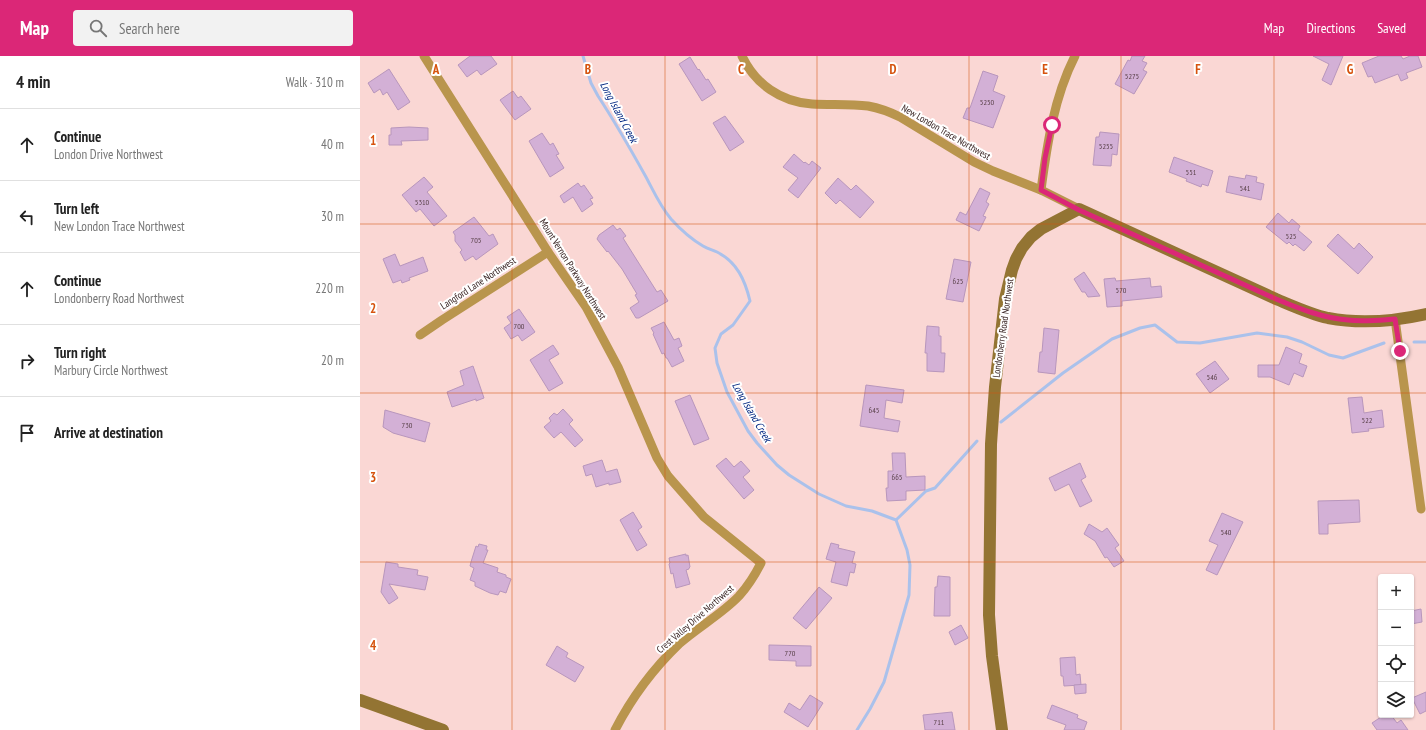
<!DOCTYPE html>
<html lang="en">
<head>
<meta charset="utf-8">
<style>
  :root { --surface:#fff; --page:#f2f2f2; --text:#222; --muted:#767676; --line:#e0e0e0; --accent:#db2777 }
  body { margin:0; font-family:"PT Sans Narrow",sans-serif; background:var(--page); color:var(--text) }
  .controls { position:absolute; right:12px; bottom:12px; display:grid; overflow:hidden; border-radius:4px; box-shadow:0 1px 3px #0004 }
  .controls button { width:36px; height:36px; display:grid; place-items:center; padding:0; border:0; border-bottom:1px solid var(--line); background:var(--surface); color:var(--text); font:20px sans-serif }
  .stop { position:absolute; width:12px; height:12px; margin:-9px; border:3px solid #db2777; border-radius:50%; background:#fff }
  .stop.end { background:#db2777; border-color:#fff; box-shadow:0 1px 4px #0008 }
  .list { margin:0; padding:0; list-style:none }
  h2 { display:flex; justify-content:space-between; align-items:center; height:52px; margin:0; padding:0 16px; font-size:17px }
  h2 small { font-size:13px; font-weight:400; color:var(--muted) }
  .list li { display:grid; grid-template-columns:26px 1fr auto; gap:12px; align-items:center; box-sizing:border-box; height:72px; padding:0 16px; border-top:1px solid var(--line) }
  .list b { display:block; font-size:15px; white-space:nowrap }
  .list p { margin:0; font-size:13px; white-space:nowrap; color:var(--muted) }
  .list em { font-size:13px; font-style:normal; color:var(--muted) }
  .icon { flex:none; width:22px; height:22px; fill:none; stroke:currentColor; stroke-width:2; stroke-linecap:round; stroke-linejoin:round }
  .map { position:relative; flex:none; width:1066px; height:674px; overflow:hidden }
  header { display:flex; align-items:center; gap:24px; box-sizing:border-box; height:56px; padding:0 20px; background:var(--accent); color:#fff }
  header strong { font-size:19px }
  nav { display:flex; gap:22px; margin-inline-start:auto; font-size:14px }
  .search { width:280px; height:36px; background:var(--page); display:flex; align-items:center; gap:10px; box-sizing:border-box; padding:0 14px; border-radius:4px; color:var(--muted); font-size:15px }
  main { display:flex }
  aside { flex:1; background:var(--surface) }
  .map>svg:first-child { display:block }
  .lines { fill:none; stroke-linecap:round; stroke-linejoin:round }
  .stream { stroke:#aac1eb; stroke-width:3 }
  .building { fill:#d3b0d6; stroke:#b896bc }
  .street { stroke:#b9954d; stroke-width:9 }
  .secondary { stroke:#937433; stroke-width:12 }
  .route { stroke:#db2777; stroke-width:5 }
  .grid { fill:none; stroke:#d6530e; stroke-width:1; stroke-opacity:0.55 }
  .labels { text-anchor:middle; dominant-baseline:central; stroke-width:4; stroke-linejoin:round; paint-order:stroke }
  .number-label { font-size:8px; fill:#5a424a }
  .street-label { font-size:10px; fill:#321d1c; stroke:#fff }
  .water-label { font-size:11px; font-style:italic; fill:#032882; stroke:#fff }
  .grid-label { font-size:13px; text-anchor:middle; font-weight:bold; fill:#d6530e; stroke:#fff; stroke-width:4; stroke-linejoin:round; paint-order:stroke }
</style>
</head>
<body>
<header>
<strong>Map</strong>
<div class="search"><svg class="icon" aria-label="search" viewBox="0 0 24 24"><circle cx="10" cy="10" r="6"/><path d="M15 15l6 6"/></svg>Search here</div>
<nav><a>Map</a><a>Directions</a><a>Saved</a></nav>
</header>
<main>
<aside>
<h2>4 min<small>Walk · 310 m</small></h2>
<ul class="list">
<li><svg class="icon" aria-label="ahead" viewBox="0 0 24 24"><path d="M12 20V5M6 11l6-6 6 6"/></svg><div><b>Continue</b><p>London Drive Northwest</p></div><em>40 m</em></li>
<li><svg class="icon" aria-label="left" viewBox="0 0 24 24"><path d="M17 20v-9H6M10 6l-5 5 5 5"/></svg><div><b>Turn left</b><p>New London Trace Northwest</p></div><em>30 m</em></li>
<li><svg class="icon" aria-label="ahead" viewBox="0 0 24 24"><path d="M12 20V5M6 11l6-6 6 6"/></svg><div><b>Continue</b><p>Londonberry Road Northwest</p></div><em>220 m</em></li>
<li><svg class="icon" aria-label="right" viewBox="0 0 24 24"><path d="M7 20v-9h11M14 6l5 5-5 5"/></svg><div><b>Turn right</b><p>Marbury Circle Northwest</p></div><em>20 m</em></li>
<li><svg class="icon" aria-label="arrive" viewBox="0 0 24 24"><path d="M6 21V4h12l-3 4 3 4H6"/></svg><div><b>Arrive at destination</b></div></li>
</ul>
</aside>
<div class="map">
<svg width="1066" height="674" viewBox="0 0 1066 674">
  <rect width="100%" height="100%" fill="#fad7d4"/>
  <g class="lines">
    <g class="stream">
      <path d="M223,0L231,27L238,40C255,66 271,94 286,121C294,136 300,150 311,163C320,173 331,183 343,190C348,193 353,194 357,196C377,206 385,224 390,245L373,269L361,278L355,292L357,307L367,336L388,375L397,387L417,409L429,419L459,438L486,450L512,455L536,464L547,494L550,509L549,539L524,626L510,653L497,674"/>
      <path d="M1054,286H1066"/>
      <path d="M641,366L703,317L752,283L780,272L795,269L817,286L840,287L897,277L927,281L942,286L969,299L983,302L1024,287"/>
      <path d="M536,464L566,435L575,432L617,385"/>
    </g>
  </g>
  <g class="building">
    <path d="M110,0H131L137,8L121,19L117,14L107,21L98,9Z"/>
    <path d="M772,0H785L782,5L787,7L783,14L787,16L774,38L755,28L768,4L770,5Z"/>
    <path d="M953,0H983L971,29L962,24L969,8Z"/>
    <path d="M1019,0H1041L1043,3L1050,0H1058L1062,11L1046,17L1048,22L1041,25L1038,18L1015,27L1012,20L1008,21L1002,7Z"/>
    <path d="M330,1L338,14L339,13L346,24L348,23L356,36L342,45L319,8Z"/>
    <path d="M29,13L50,46L38,54L27,36L23,39L20,33L14,37L8,27Z"/>
    <path d="M623,15L638,20L633,35L645,40L633,72L603,62L607,52H610Z"/>
    <path d="M153,35L158,42L161,40L171,53L155,64L140,44Z"/>
    <path d="M365,60L384,86L370,95L353,67Z"/>
    <path d="M49,71L68,72V84L41,85L42,89H29V79H31V72Z"/>
    <path d="M740,76L759,78L757,99L752,98L751,110L733,109L736,81H739Z"/>
    <path d="M182,77L190,89L193,87L199,98L196,99L204,112L190,121L169,85Z"/>
    <path d="M434,98L444,107L445,106L449,109L452,105L461,112L438,142L428,134L438,122L423,111Z"/>
    <path d="M814,101L853,115L848,130L842,128L841,131L826,125L827,123L809,116Z"/>
    <path d="M886,119L897,121L896,126L904,128L901,144L866,136L869,120L885,123Z"/>
    <path d="M64,121L73,131L67,136L87,160L74,170L60,153L56,156L42,139Z"/>
    <path d="M478,122L491,134L496,129L514,146L500,162L480,144L476,148L465,137Z"/>
    <path d="M218,127L221,131L224,129L233,142L230,143L233,148L222,156L213,141L204,147L200,140Z"/>
    <path d="M620,132L630,137L626,146L629,148L623,160L626,161L619,175L596,164L600,156L606,159Z"/>
    <path d="M918,157L929,167L932,163L940,170L938,174L952,186L944,195L935,188L933,190L929,186L927,188L906,171Z"/>
    <path d="M114,161L129,180L133,178L138,188L116,204L113,200L105,205L100,196L102,194L95,185V179L93,176Z"/>
    <path d="M253,169L257,174L260,172L266,180L263,182L297,236L301,234L308,245L279,262H276L270,252L279,246L275,239L277,238L262,213L248,195L247,196L237,183L239,179Z"/>
    <path d="M978,178L994,193L999,187L1013,201L998,218L967,190Z"/>
    <path d="M35,198L40,210L63,201L68,215L49,222L50,224L42,227L41,224L33,227L23,203Z"/>
    <path d="M594,203L611,206L603,246L586,243Z"/>
    <path d="M724,216L740,240L728,241L725,236H722L714,223Z"/>
    <path d="M755,222L756,225L790,222L791,231L801,230L802,241L762,245V250L747,251L744,223Z"/>
    <path d="M159,253L175,276L162,285L158,279L151,283L144,272L151,267L147,261Z"/>
    <path d="M304,266L314,284L319,282L322,290L318,292L324,305L312,311L307,302H306L304,297L302,298L293,278L294,277L291,272Z"/>
    <path d="M567,270L579,271V280H581V297H585L584,316L567,315V297H565Z"/>
    <path d="M684,272L699,274L695,318L678,316L680,296H682Z"/>
    <path d="M193,289L199,298L189,304L203,327L189,335L170,304Z"/>
    <path d="M926,291L942,298L939,307L947,310L943,321L934,317L929,329L910,321H898V309H919Z"/>
    <path d="M855,305L869,323L850,337L836,318Z"/>
    <path d="M113,310L124,342L116,345V343L92,351L87,336L104,329L100,315Z"/>
    <path d="M506,329L544,334L542,347L526,344L524,362L540,365L538,376L500,370Z"/>
    <path d="M330,339L349,383L334,389L315,345Z"/>
    <path d="M1002,341L1004,357L1022,354L1024,371L1008,373L1009,375L992,377L988,342Z"/>
    <path d="M203,353L213,364L209,368L223,384L215,391L201,376L194,382L184,371L191,365L189,362L194,357L197,359Z"/>
    <path d="M25,354L70,367L65,386L33,377L23,371Z"/>
    <path d="M532,397H545L546,421L565,420V434L546,435V444L527,445L526,432H528V415H533Z"/>
    <path d="M366,402L374,411L381,405L390,415L383,421L394,434L384,443L356,410Z"/>
    <path d="M242,404L246,416L257,413L261,426L249,429V427L236,431L232,418L226,420L223,410Z"/>
    <path d="M720,407L726,421L721,424L732,445L720,451L709,428L695,435L689,422Z"/>
    <path d="M999,444L1000,466L968,468V478H959L958,445Z"/>
    <path d="M273,456L282,471L278,474L287,489L277,495L260,464Z"/>
    <path d="M862,457L883,466L857,519L846,514L858,489L849,485Z"/>
    <path d="M729,468L742,476L747,472L759,489L755,492L764,505L754,511L747,501L745,502L735,485L724,478Z"/>
    <path d="M471,487L479,489L478,492L495,496L492,507L496,508L494,517L490,516L487,530L471,526L476,506L466,503Z"/>
    <path d="M119,488L127,490L126,494H128L123,507L138,512L137,516L146,519V521L151,523L146,537L140,535L138,539L130,537L115,530V526L110,524L114,512L110,510L111,506L116,490L118,491Z"/>
    <path d="M326,498V500L328,499L330,511L329,512V513L326,514L330,528L316,532L313,517L311,518L309,508L310,507L309,502Z"/>
    <path d="M26,506L38,508V511L58,514L57,519L68,521L65,534L29,528L38,542L29,548L21,536Z"/>
    <path d="M578,520L590,521V560H574L575,531H577Z"/>
    <path d="M459,531L472,542L446,573L433,562Z"/>
    <path d="M1061,553L1062,566L1051,568V555Z"/>
    <path d="M601,569L608,582L595,589L589,576Z"/>
    <path d="M409,589L451,590V610H436V605L409,604Z"/>
    <path d="M197,590L208,597L206,601L224,611L215,626L186,609Z"/>
    <path d="M715,601L716,619L720,618L721,629L704,630L703,620H701L700,602Z"/>
    <path d="M726,628V637L715,638L714,629Z"/>
    <path d="M1066,636V655L1060,658L1052,642Z"/>
    <path d="M450,639L463,647L448,671L424,656L429,647L440,654Z"/>
    <path d="M692,649L718,659L717,662L727,666L724,674H704L706,669L687,662Z"/>
    <path d="M592,656L595,674H565L563,659Z"/>
    <path d="M1024,659H1031L1037,667L1041,664L1048,674H1017L1012,667Z"/>
  </g>
  <g class="lines">
    <g class="street">
      <path d="M64,0L188,196L226,251L258,311L297,402L308,420L344,461L401,507C395,519 388,530 379,540C362,558 338,571 319,588C293,613 272,641 255,674"/>
      <path d="M382,0C395,28 421,46 452,48C471,49 490,48 508,50C519,52 530,56 540,61L614,106L633,115L681,134L719,153"/>
      <path d="M681,134C687,89 694,41 715,0"/>
      <path d="M1035,263L1061,453"/>
      <path d="M60,279L82,264L188,196"/>
    </g>
    <g class="secondary">
      <path d="M0,644L83,674"/>
      <path d="M642,674L632,600L629,559L631,388L635,331L645,243L652,214L656,203L662,192L671,181L681,173L719,153L916,243C933,250 950,258 968,262C1000,268 1035,265 1066,258"/>
    </g>
  </g>
  <g class="lines">
    <path class="route" d="M692,69L685,102L681,134L719,154L916,243C940,253 963,262 988,264C1004,266 1020,264 1035,263L1040,295"/>
  </g>
  <path class="grid" d="M152,0V674M305,0V674M457,0V674M609,0V674M761,0V674M914,0V674M0,168H1066M0,337H1066M0,506H1066"/>
  <g class="labels">
    <g class="number-label">
      <text x="772" y="20">5275</text>
      <text x="627" y="46">5250</text>
      <text x="746" y="90">5255</text>
      <text x="831" y="116">551</text>
      <text x="885" y="132">541</text>
      <text x="62" y="146">5310</text>
      <text x="931" y="180">525</text>
      <text x="116" y="184">705</text>
      <text x="598" y="225">625</text>
      <text x="761" y="234">570</text>
      <text x="159" y="270">700</text>
      <text x="852" y="321">546</text>
      <text x="514" y="354">645</text>
      <text x="1007" y="364">522</text>
      <text x="47" y="369">730</text>
      <text x="537" y="421">665</text>
      <text x="866" y="476">540</text>
      <text x="430" y="597">770</text>
      <text x="579" y="666">711</text>
    </g>
    <g class="street-label">
      <text transform="translate(586 76) rotate(30)">New London Trace Northwest</text>
      <text transform="translate(213 213) rotate(58)">Mount Vernon Parkway Northwest</text>
      <text transform="translate(118 227) rotate(-33)">Langford Lane Northwest</text>
      <text transform="translate(643 272) rotate(-82)">Londonberry Road Northwest</text>
      <text transform="translate(335 563) rotate(-41)">Crest Valley Drive Northwest</text>
    </g>
    <g class="water-label">
      <text transform="translate(259 56) rotate(62)">Long Island Creek</text>
      <text transform="translate(392 356) rotate(60)">Long Island Creek</text>
    </g>
  </g>
  <g class="grid-label">
    <text x="76" y="18">A</text>
    <text x="228" y="18">B</text>
    <text x="381" y="18">C</text>
    <text x="533" y="18">D</text>
    <text x="685" y="18">E</text>
    <text x="838" y="18">F</text>
    <text x="990" y="18">G</text>
    <text x="13" y="89">1</text>
    <text x="13" y="257">2</text>
    <text x="13" y="426">3</text>
    <text x="13" y="594">4</text>
  </g>
</svg>
<div class="controls">
<button>+</button>
<button>−</button>
<button><svg class="icon" aria-label="locate" viewBox="0 0 24 24"><circle cx="12" cy="12" r="6"/><path d="M12 2v4M12 18v4M2 12h4M18 12h4"/></svg></button>
<button><svg class="icon" aria-label="layers" viewBox="0 0 24 24"><path d="M12 4l9 5-9 5-9-5zM3 14l9 5 9-5"/></svg></button>
</div>
<div class="stop" style="left:692px;top:69px"></div>
<div class="stop end" style="left:1040px;top:295px"></div>
</div>
</main>
</body>
</html>
